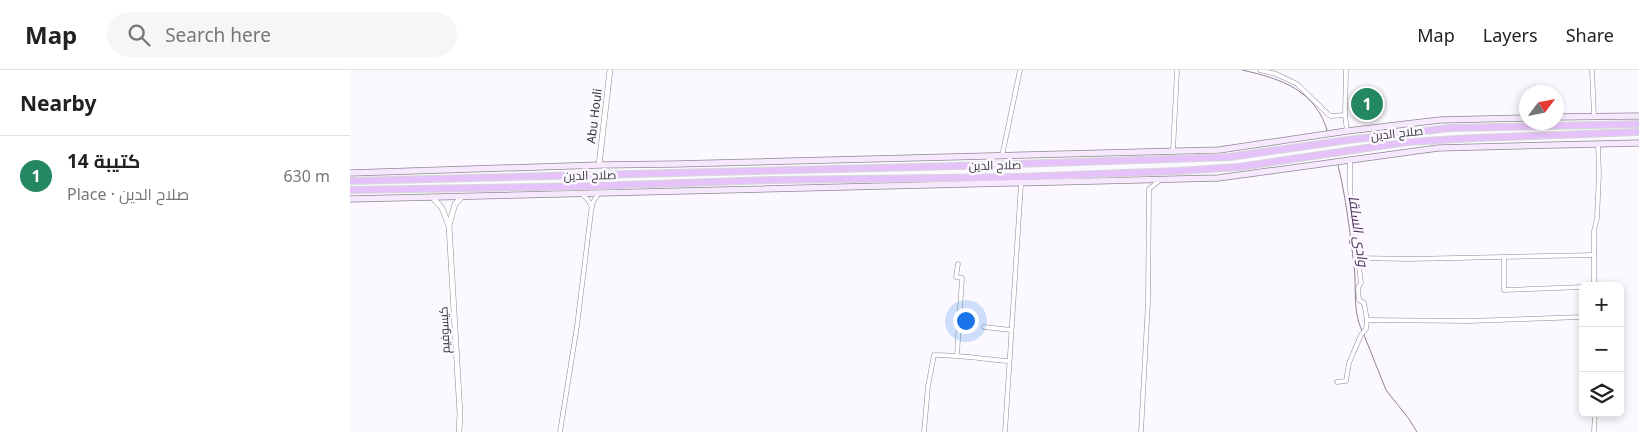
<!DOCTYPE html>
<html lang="en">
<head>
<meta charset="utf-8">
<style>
  :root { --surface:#fff; --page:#f6f6f6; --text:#222; --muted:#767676; --line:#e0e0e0; --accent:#238762 }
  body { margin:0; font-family:"Noto Sans",Cairo,sans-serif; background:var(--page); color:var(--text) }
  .controls { position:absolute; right:15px; bottom:15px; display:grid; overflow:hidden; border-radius:8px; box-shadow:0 2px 8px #0003 }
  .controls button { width:45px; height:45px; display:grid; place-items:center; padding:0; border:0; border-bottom:1px solid var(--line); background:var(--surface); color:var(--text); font:25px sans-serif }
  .compass { position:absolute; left:1169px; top:15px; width:45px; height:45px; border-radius:50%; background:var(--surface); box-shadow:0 2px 8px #0003; rotate:58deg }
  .you { position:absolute; left:615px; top:250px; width:18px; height:18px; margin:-12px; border:4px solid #fff; border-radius:50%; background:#1a73e8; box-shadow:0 0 0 8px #1a73e833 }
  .badge { display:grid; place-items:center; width:32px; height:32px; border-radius:50%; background:var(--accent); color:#fff; font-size:16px; font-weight:700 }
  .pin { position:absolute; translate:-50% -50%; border:2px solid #fff; box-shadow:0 1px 5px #0006 }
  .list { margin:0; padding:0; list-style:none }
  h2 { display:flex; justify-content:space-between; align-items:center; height:65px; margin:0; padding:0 20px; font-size:21px }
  h2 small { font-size:16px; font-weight:400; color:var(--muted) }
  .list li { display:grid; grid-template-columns:32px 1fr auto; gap:15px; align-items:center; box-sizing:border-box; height:80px; padding:0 20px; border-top:1px solid var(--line) }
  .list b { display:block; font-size:19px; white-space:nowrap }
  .list p { margin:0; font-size:16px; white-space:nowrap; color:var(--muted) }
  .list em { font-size:16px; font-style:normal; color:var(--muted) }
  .icon { flex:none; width:28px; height:28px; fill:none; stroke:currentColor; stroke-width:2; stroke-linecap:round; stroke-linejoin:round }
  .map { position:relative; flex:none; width:1289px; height:362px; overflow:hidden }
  header { display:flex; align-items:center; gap:30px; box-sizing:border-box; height:70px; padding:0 25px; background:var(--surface); border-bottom:1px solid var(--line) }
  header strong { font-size:24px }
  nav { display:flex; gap:28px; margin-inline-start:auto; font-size:18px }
  .search { width:350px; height:45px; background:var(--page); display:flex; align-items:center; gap:12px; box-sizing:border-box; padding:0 18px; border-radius:28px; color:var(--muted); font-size:19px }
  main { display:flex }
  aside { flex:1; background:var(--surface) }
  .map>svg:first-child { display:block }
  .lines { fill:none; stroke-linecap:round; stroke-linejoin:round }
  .stream { stroke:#918397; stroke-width:1 }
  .minor-casing { stroke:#8f8a92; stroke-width:5 }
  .tertiary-casing { stroke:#8f8a92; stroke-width:6 }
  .secondary-casing { stroke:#8f8a92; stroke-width:7 }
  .trunk-casing { stroke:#d7d7d7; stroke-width:8 }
  .minor { stroke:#fff; stroke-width:4 }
  .tertiary { stroke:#fff; stroke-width:5 }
  .secondary { stroke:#f6e8fd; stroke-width:5.5 }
  .trunk { stroke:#e6c2fa; stroke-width:6 }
  .labels { text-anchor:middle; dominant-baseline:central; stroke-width:5; stroke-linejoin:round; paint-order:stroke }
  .street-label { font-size:12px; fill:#373538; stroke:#fcf8ff }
  .water-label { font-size:14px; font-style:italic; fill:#4c3259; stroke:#fcf8ff }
</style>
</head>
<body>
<header>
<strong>Map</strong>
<div class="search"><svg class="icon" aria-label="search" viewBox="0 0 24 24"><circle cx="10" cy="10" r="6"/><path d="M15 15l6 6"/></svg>Search here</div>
<nav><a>Map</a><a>Layers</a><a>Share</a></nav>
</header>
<main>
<aside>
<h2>Nearby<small></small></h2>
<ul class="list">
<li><span class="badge">1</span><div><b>كتيبة 14</b><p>Place · صلاح الدين</p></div><em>630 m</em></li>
</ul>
</aside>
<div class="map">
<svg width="1289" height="362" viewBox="0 0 1289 362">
  <rect width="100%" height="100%" fill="#fcf8ff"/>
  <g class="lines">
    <g class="stream">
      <path d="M892,0C932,9 966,20 978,63"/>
      <path d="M988,95C996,128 1000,162 1004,196C1007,218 1002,240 1012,261"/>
      <path d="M1014,265L1036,320L1059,349L1067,362"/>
    </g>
    <g class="minor-casing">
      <g id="minor">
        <path d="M910,0L926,4L947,14L978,44L981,46L995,45"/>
        <path d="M996,0L995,45L997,61"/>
        <path d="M1242,0L1244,46"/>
        <path d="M823,81L827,0"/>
        <path d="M652,86L670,0"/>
        <path d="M1000,89V119L1008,188L1059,189L1244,185"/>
        <path d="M232,124L238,130L242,137"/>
        <path d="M1154,187V220L1233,217"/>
        <path d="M1244,216V161L1247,148L1249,104L1248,75"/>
        <path d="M1017,250L1119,251L1233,247"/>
        <path d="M634,257L661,260"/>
        <path d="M607,285L612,208L606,207L608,194"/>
        <path d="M987,312L996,311L999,293L1011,265L1016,259L1017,250L1014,233L1009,230L1008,218L1011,213L1008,188"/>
        <path d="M210,362L227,256L242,134L248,124"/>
        <path d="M574,362L578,316L584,285C609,285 634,289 658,291"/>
        <path d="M655,362L671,114"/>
        <path d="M791,362L798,232L799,119L810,110"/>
        <path d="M1244,362L1245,343"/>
      </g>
    </g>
    <g class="tertiary-casing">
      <g id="tertiary">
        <path d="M249,95L260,0"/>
        <path d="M82,127L92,138L99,156L110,344L109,362"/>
        <path d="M99,155L105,134L112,127"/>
      </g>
    </g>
    <g class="secondary-casing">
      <g id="secondary">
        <path d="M1206,47L1289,46"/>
        <path d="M0,103L249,95L326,94L869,80L997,61L1090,50L1176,48"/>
        <path d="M0,129L868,108L1088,78L1289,73"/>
      </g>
    </g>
    <g class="trunk-casing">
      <g id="trunk">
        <path d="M0,111L607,96L879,87L998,70L1099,58L1289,54"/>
        <path d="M0,120L244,116L423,110L669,107L828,101L889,97L1057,72L1126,68L1289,62"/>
      </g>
    </g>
    <use href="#minor" class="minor"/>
    <use href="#tertiary" class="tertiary"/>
    <use href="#secondary" class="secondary"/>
    <use href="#trunk" class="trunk"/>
  </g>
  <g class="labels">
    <g class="street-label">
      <text transform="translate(244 46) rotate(-83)">Abu Houli</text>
      <text transform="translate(1047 63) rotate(-6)">صلاح الدين</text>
      <text transform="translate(645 95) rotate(-1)">صلاح الدين</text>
      <text transform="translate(240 105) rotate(-1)">صلاح الدين</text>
      <text transform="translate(94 260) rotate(-93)">كيسوفيم</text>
    </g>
    <g class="water-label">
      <text transform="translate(1009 161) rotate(82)">وادي السلقا</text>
    </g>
  </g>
</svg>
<div class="controls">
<button>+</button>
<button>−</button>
<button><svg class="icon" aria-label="layers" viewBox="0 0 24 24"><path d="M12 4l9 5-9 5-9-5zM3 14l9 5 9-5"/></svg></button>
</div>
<svg class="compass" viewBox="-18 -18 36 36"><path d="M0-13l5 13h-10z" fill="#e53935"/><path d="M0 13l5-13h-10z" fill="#767676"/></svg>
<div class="you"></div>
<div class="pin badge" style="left:1017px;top:34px">1</div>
</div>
</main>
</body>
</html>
